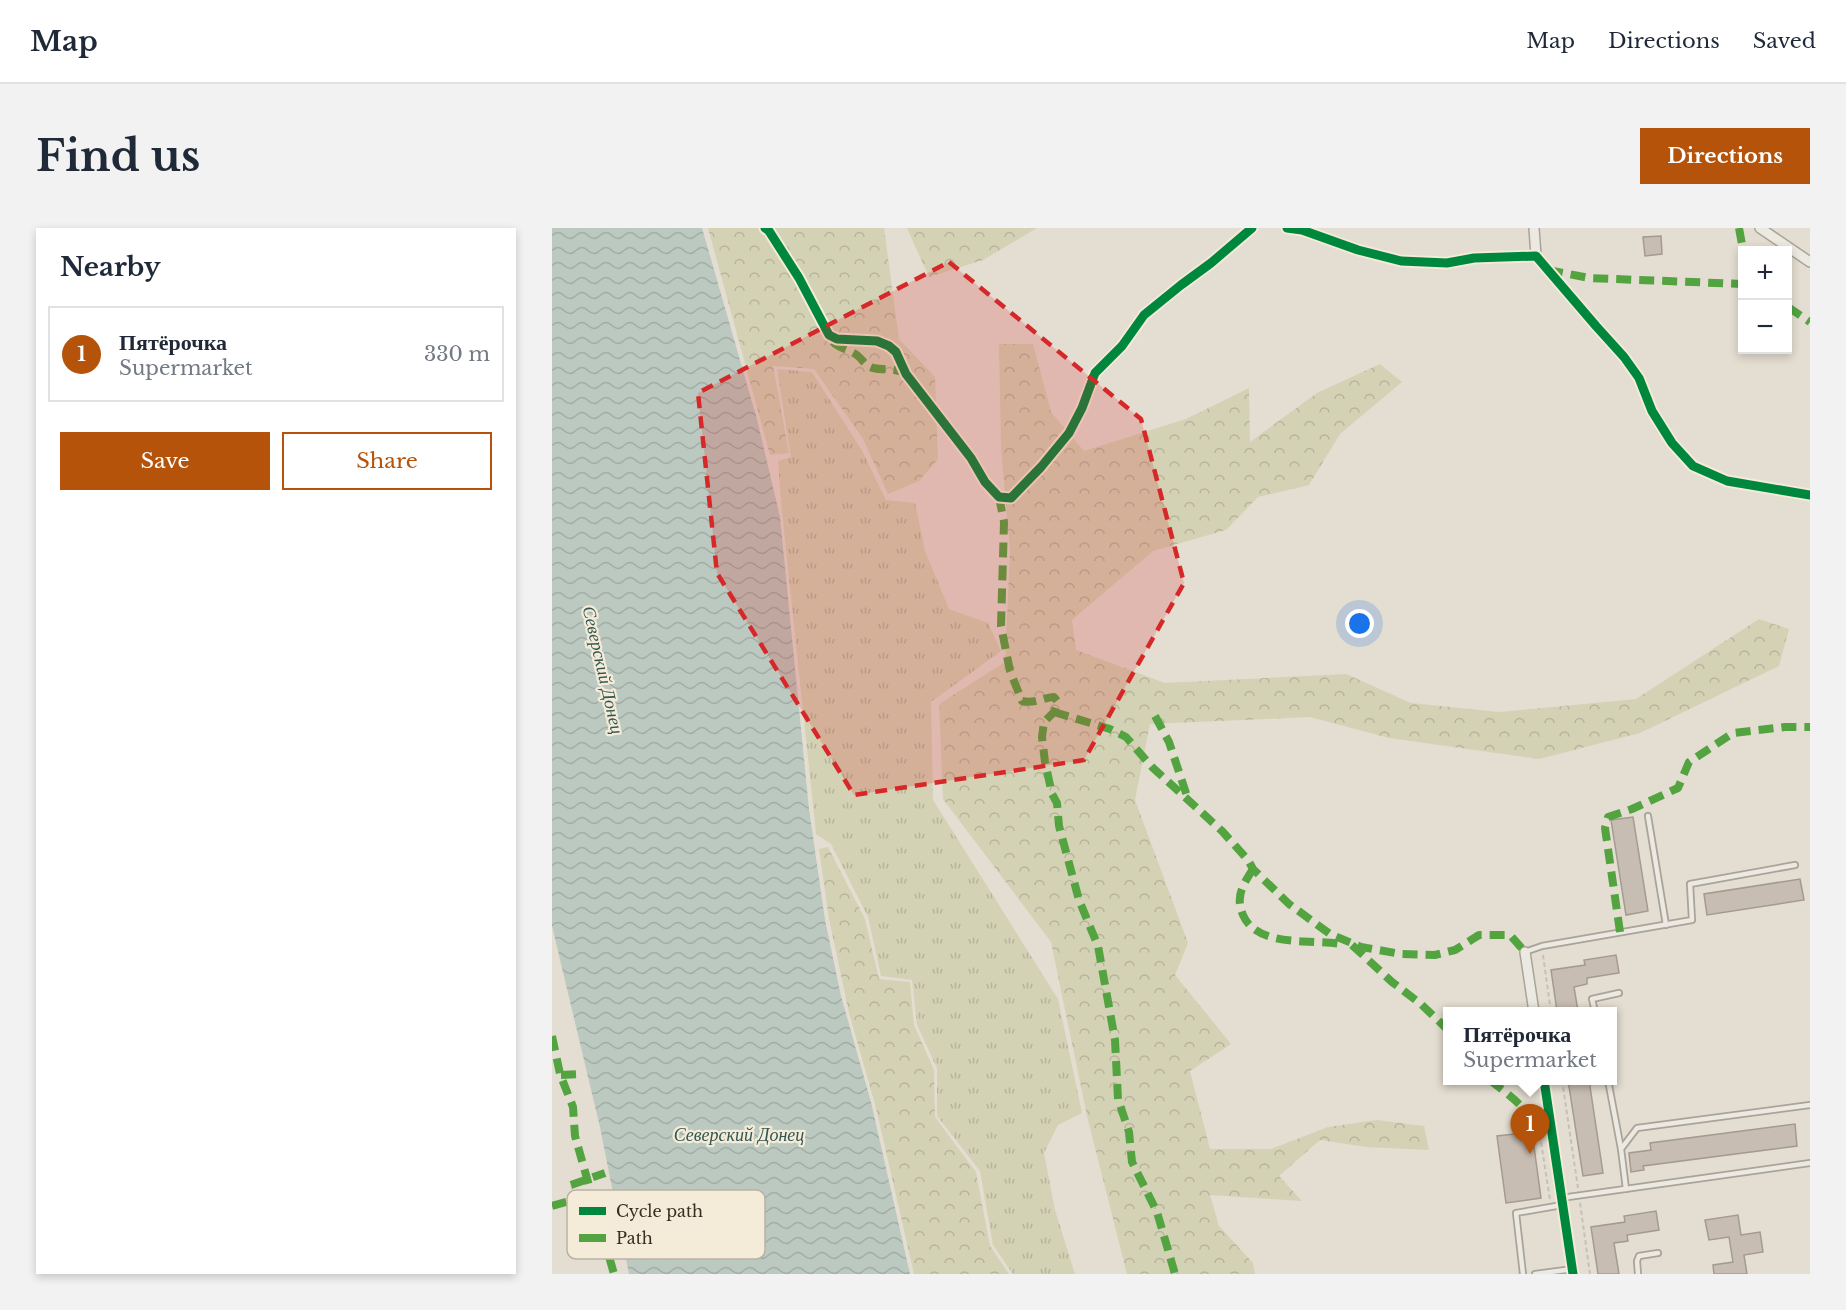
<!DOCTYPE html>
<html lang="en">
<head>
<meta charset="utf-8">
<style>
  :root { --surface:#fff; --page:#f2f2f3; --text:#1f2937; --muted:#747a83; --line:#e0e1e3; --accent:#b45309 }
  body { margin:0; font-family:"Libre Baskerville",serif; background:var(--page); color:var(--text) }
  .controls { position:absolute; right:18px; top:18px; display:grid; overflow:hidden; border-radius:0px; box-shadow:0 3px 9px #0003 }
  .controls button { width:54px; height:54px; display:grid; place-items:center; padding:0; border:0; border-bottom:2px solid var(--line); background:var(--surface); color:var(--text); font:30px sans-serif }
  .you { position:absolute; left:808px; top:396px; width:21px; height:21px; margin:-15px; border:4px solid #fff; border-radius:50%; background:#1a73e8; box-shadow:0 0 0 9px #1a73e833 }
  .badge { display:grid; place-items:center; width:39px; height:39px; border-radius:50%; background:var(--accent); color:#fff; font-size:20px; font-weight:700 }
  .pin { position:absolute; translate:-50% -50px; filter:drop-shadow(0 2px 3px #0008) }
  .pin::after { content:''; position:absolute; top:32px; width:21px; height:18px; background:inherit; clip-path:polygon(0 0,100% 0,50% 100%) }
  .popup { position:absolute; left:891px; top:779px; width:174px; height:78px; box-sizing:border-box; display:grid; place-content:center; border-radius:0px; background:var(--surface); filter:drop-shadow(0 2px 4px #0005); font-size:20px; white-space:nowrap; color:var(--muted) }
  .popup b { font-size:22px; color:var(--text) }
  .popup::after { content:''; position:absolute; left:50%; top:100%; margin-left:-12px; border:12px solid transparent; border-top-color:var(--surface) }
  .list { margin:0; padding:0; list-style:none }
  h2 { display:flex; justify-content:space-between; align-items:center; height:78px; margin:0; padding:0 24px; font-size:26px }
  h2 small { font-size:20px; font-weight:400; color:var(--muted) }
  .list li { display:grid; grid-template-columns:39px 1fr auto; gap:18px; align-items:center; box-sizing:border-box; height:96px; margin:0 12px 12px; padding:0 12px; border:2px solid var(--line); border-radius:0px }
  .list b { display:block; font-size:22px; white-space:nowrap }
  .list p { margin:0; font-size:20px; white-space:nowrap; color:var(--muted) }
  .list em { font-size:20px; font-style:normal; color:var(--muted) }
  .actions { display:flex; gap:12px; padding:18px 24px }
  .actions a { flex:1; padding:14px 0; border:2px solid var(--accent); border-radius:0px; text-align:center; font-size:21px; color:var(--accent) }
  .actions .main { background:var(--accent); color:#fff }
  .map { position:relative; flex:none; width:1258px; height:1046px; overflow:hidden; border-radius:0px }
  header { display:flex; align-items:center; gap:36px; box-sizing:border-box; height:84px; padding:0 30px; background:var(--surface); border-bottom:2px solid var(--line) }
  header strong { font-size:28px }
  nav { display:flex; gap:33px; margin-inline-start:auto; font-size:21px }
  .intro { display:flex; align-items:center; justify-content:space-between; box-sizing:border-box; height:144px; padding:0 36px }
  h1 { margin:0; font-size:42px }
  .button { padding:15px 27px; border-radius:0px; background:var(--accent); color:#fff; font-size:21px; font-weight:700 }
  main { display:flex; gap:36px; padding:0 36px }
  aside { flex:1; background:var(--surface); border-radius:0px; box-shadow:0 3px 9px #0003 }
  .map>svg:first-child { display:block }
  .grass { fill:url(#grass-tufts) }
  .forest { fill:url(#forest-crowns) }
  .water { fill:url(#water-waves) }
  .building { fill:#c8bdb2; stroke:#a49a90; stroke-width:1.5 }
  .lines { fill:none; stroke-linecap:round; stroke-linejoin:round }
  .lane-casing { stroke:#aaa399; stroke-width:8 }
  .street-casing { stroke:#aaa399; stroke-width:12 }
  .path { stroke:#c5c0b8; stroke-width:2; stroke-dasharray:4.5 3; stroke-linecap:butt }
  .lane { stroke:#ece9e2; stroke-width:4.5 }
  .street { stroke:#ece9e2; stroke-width:9 }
  .quiet { stroke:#53a441; stroke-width:8; stroke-dasharray:15 8; stroke-linecap:butt }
  .cycleway-casing { stroke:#f4ebd8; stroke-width:13 }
  .cycleway { stroke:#00873e; stroke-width:9 }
  .marked { fill:#d62828; fill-opacity:0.2; stroke:#d62828; stroke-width:4.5; stroke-dasharray:12 8; stroke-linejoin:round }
  .labels { text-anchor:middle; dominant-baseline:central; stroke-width:4.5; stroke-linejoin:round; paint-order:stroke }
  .water-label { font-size:18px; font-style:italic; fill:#325753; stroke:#f4ebd8 }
  .key { fill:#f4ebd8; stroke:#bcb2a1; stroke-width:1.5 }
  .key-label { font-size:16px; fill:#392c21 }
</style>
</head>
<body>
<header>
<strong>Map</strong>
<nav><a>Map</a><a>Directions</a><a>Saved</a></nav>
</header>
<div class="intro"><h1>Find us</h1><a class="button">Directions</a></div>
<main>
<aside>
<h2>Nearby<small></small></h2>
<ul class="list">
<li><span class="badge">1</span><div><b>Пятёрочка</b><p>Supermarket</p></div><em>330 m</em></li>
</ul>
<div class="actions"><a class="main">Save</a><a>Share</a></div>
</aside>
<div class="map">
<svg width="1258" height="1046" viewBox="0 0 1258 1046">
  <defs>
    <pattern id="grass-tufts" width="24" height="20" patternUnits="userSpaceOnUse" patternTransform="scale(1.5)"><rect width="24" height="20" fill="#d4d2b5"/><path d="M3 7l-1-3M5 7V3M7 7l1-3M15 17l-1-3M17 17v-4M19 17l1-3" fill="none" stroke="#b7b49b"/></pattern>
    <pattern id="forest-crowns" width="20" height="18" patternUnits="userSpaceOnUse" patternTransform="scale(1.5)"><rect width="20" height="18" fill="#d4d2b5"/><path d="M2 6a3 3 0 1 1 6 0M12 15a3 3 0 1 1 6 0" fill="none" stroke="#b7b49b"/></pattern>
    <pattern id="water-waves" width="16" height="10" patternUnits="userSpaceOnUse" patternTransform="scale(1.5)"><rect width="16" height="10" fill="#bbc9c0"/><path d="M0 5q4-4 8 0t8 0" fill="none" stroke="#a2ada5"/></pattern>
  </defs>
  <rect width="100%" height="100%" fill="#e4ddd1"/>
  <path class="grass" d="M225,141L260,144L309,221L334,272L363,275L373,323L397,381L436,395L449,423L379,474L381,572L506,771L530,885L506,897L492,925L503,982L523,1046H461L441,1017L428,943L385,888V840L365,797L360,752L329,748L316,689L279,616L264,606L229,274L226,233L239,229Z"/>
  <g class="forest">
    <path d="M156,0H332L347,111L383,149L386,231L367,253L336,266L311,211L262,141L221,138L237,225L218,227Z"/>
    <path d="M355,0H485L431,32L377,49Z"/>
    <path d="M447,116H481L499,184L532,223L634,191L697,160L698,214L765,165L828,136L850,154L788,206L757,257L706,269L674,302L601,323L520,392L524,422L613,455L794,446L859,475L947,484L1084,471L1207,391L1237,401L1227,438L1088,505L987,531L837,510L758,489L598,496L583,572L636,715L623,747L679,816L638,843L658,921H719L776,899L825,892L872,898L877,922L814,919L768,912L727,948L750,973L658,967L667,998L701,1035L703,1046H575L535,888L499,714L391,571L387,476L453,434L458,323L449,220Z"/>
    <path d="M276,619L313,691L327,751L358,754L362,797L382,842L383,889L424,944L438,1018L457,1046H362L324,880L297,785L277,691L267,621Z"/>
  </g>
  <path class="water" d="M0,0H150L205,191L228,289L257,581L273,692L289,768L319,874L358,1046H77L48,899L0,698Z"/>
  <g class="building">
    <path d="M1109,8L1110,26L1093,28L1091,9Z"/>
    <path d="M1081,589L1096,683L1074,687L1059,592Z"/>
    <path d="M1248,651L1252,672L1155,687L1152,666Z"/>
    <path d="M1064,727L1067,745L1035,750V756L1022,759L1026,783H1005L999,742L1033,737L1032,732Z"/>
    <path d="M1016,852H1037L1051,945L1031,948Z"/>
    <path d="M1243,896L1245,918L1091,938L1092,942L1079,944L1077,925L1099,922L1098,915Z"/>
    <path d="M980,904L989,970L954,975L945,908Z"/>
    <path d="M1104,983L1107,1002L1075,1007L1076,1013L1062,1015L1067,1046H1046L1039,999L1073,994L1072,988Z"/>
    <path d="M1186,987L1189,1007L1208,1004L1211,1024L1192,1027L1195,1046H1162L1161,1037L1181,1034L1177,1009L1157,1012L1153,992Z"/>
  </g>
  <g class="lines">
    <g class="lane-casing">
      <g id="lane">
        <path d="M1096,588L1114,697"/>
        <path d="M973,724L990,718L1140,692L1138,656L1243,637"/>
        <path d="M1043,784L1040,771L1067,765"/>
        <path d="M1056,852L1069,921"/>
        <path d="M1074,961L1069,921L1085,900L1258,877"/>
        <path d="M1009,970L1258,935"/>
        <path d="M971,1046L964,985L1010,977"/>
        <path d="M983,1046L1021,1041"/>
        <path d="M1086,1046L1085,1033L1087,1028L1106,1025"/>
      </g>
    </g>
    <g class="street-casing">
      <g id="street">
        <path d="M213,0L217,3L247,50L277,107L285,111L325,113L337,118L344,124L354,146L419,230L433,254L447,269L459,270L489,239L517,205L530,180L543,145L570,118L592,87L629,57L659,35L700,0"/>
        <path d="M735,0L750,2L806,22L849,33L895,35L922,30L984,28L1044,98L1072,129L1087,150L1100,183L1120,215L1141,238L1175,253L1258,267"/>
        <path d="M982,0L984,28"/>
        <path d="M1208,0L1258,34"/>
        <path d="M973,724L982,784"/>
        <path d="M992,852L1021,1046"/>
      </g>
    </g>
    <g class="path">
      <path d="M991,727L999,784"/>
      <path d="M1010,852L1026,960"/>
      <path d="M988,907L998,972"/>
      <path d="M19,957L24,971"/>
      <path d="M1028,975L1038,1046"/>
    </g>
    <use href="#lane" class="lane"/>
    <use href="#street" class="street"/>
    <g class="quiet">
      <path d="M1187,0L1191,22"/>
      <path d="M996,42L1037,50L1190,56"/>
      <path d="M1236,79L1258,94"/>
      <path d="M281,114C287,121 298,121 306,128C311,132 313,138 321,140C333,143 342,139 354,146"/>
      <path d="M447,269L452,294L449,398L458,443L470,473C482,476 490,470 502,469L506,474L502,484L492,494L490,509L493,534L500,566L505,575L507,598L527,672L546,718L563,812L566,871L577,904L580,934L605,984L623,1046"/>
      <path d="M502,484L558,501L574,509L600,539L670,603L696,632L701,641L737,676L778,706L809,719L849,726L883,727L903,722L927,707H958L973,724"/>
      <path d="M603,488L617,514L636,571"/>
      <path d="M701,641C691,657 683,668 691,687C705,720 759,711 789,716"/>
      <path d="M1068,704L1053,600L1056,589L1080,581L1126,560L1137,534L1181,505L1233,499H1258"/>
      <path d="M800,717L840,754L869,776L896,802"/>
      <path d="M0,808L8,846L21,879L23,908L62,1046"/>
      <path d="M9,847L31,846"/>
      <path d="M938,852C962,871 975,879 988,907"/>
      <path d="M19,957L53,945"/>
      <path d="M0,978L24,971"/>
    </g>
    <g class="cycleway-casing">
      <g id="cycleway">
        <path d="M213,0L217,3L247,50L277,107L285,111L325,113L337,118L344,124L354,146L419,230L433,254L447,269L459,270L489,239L517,205L530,180L543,145L570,118L592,87L629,57L659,35L700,0"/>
        <path d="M735,0L750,2L806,22L849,33L895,35L922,30L984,28L1044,98L1072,129L1087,150L1100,183L1120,215L1141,238L1175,253L1258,267"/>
        <path d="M992,852L1021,1046"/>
      </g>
    </g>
    <use href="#cycleway" class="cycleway"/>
  </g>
  <path class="marked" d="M397,34L589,191L632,355L532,532L302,567L165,345L146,165Z"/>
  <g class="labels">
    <g class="water-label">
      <text transform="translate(51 442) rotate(77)">Северский Донец</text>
      <text x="187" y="907">Северский Донец</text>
    </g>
  </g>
  <rect x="15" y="962" width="198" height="69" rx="9" class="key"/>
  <rect x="27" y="979" width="27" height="8" fill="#00873e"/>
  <rect x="27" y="1006" width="27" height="8" fill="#53a441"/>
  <g class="key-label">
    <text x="64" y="989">Cycle path</text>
    <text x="64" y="1016">Path</text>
  </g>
</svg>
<div class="controls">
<button>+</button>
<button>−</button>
</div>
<div class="you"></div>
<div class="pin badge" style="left:978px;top:926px">1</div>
<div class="popup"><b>Пятёрочка</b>Supermarket</div>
</div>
</main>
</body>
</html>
